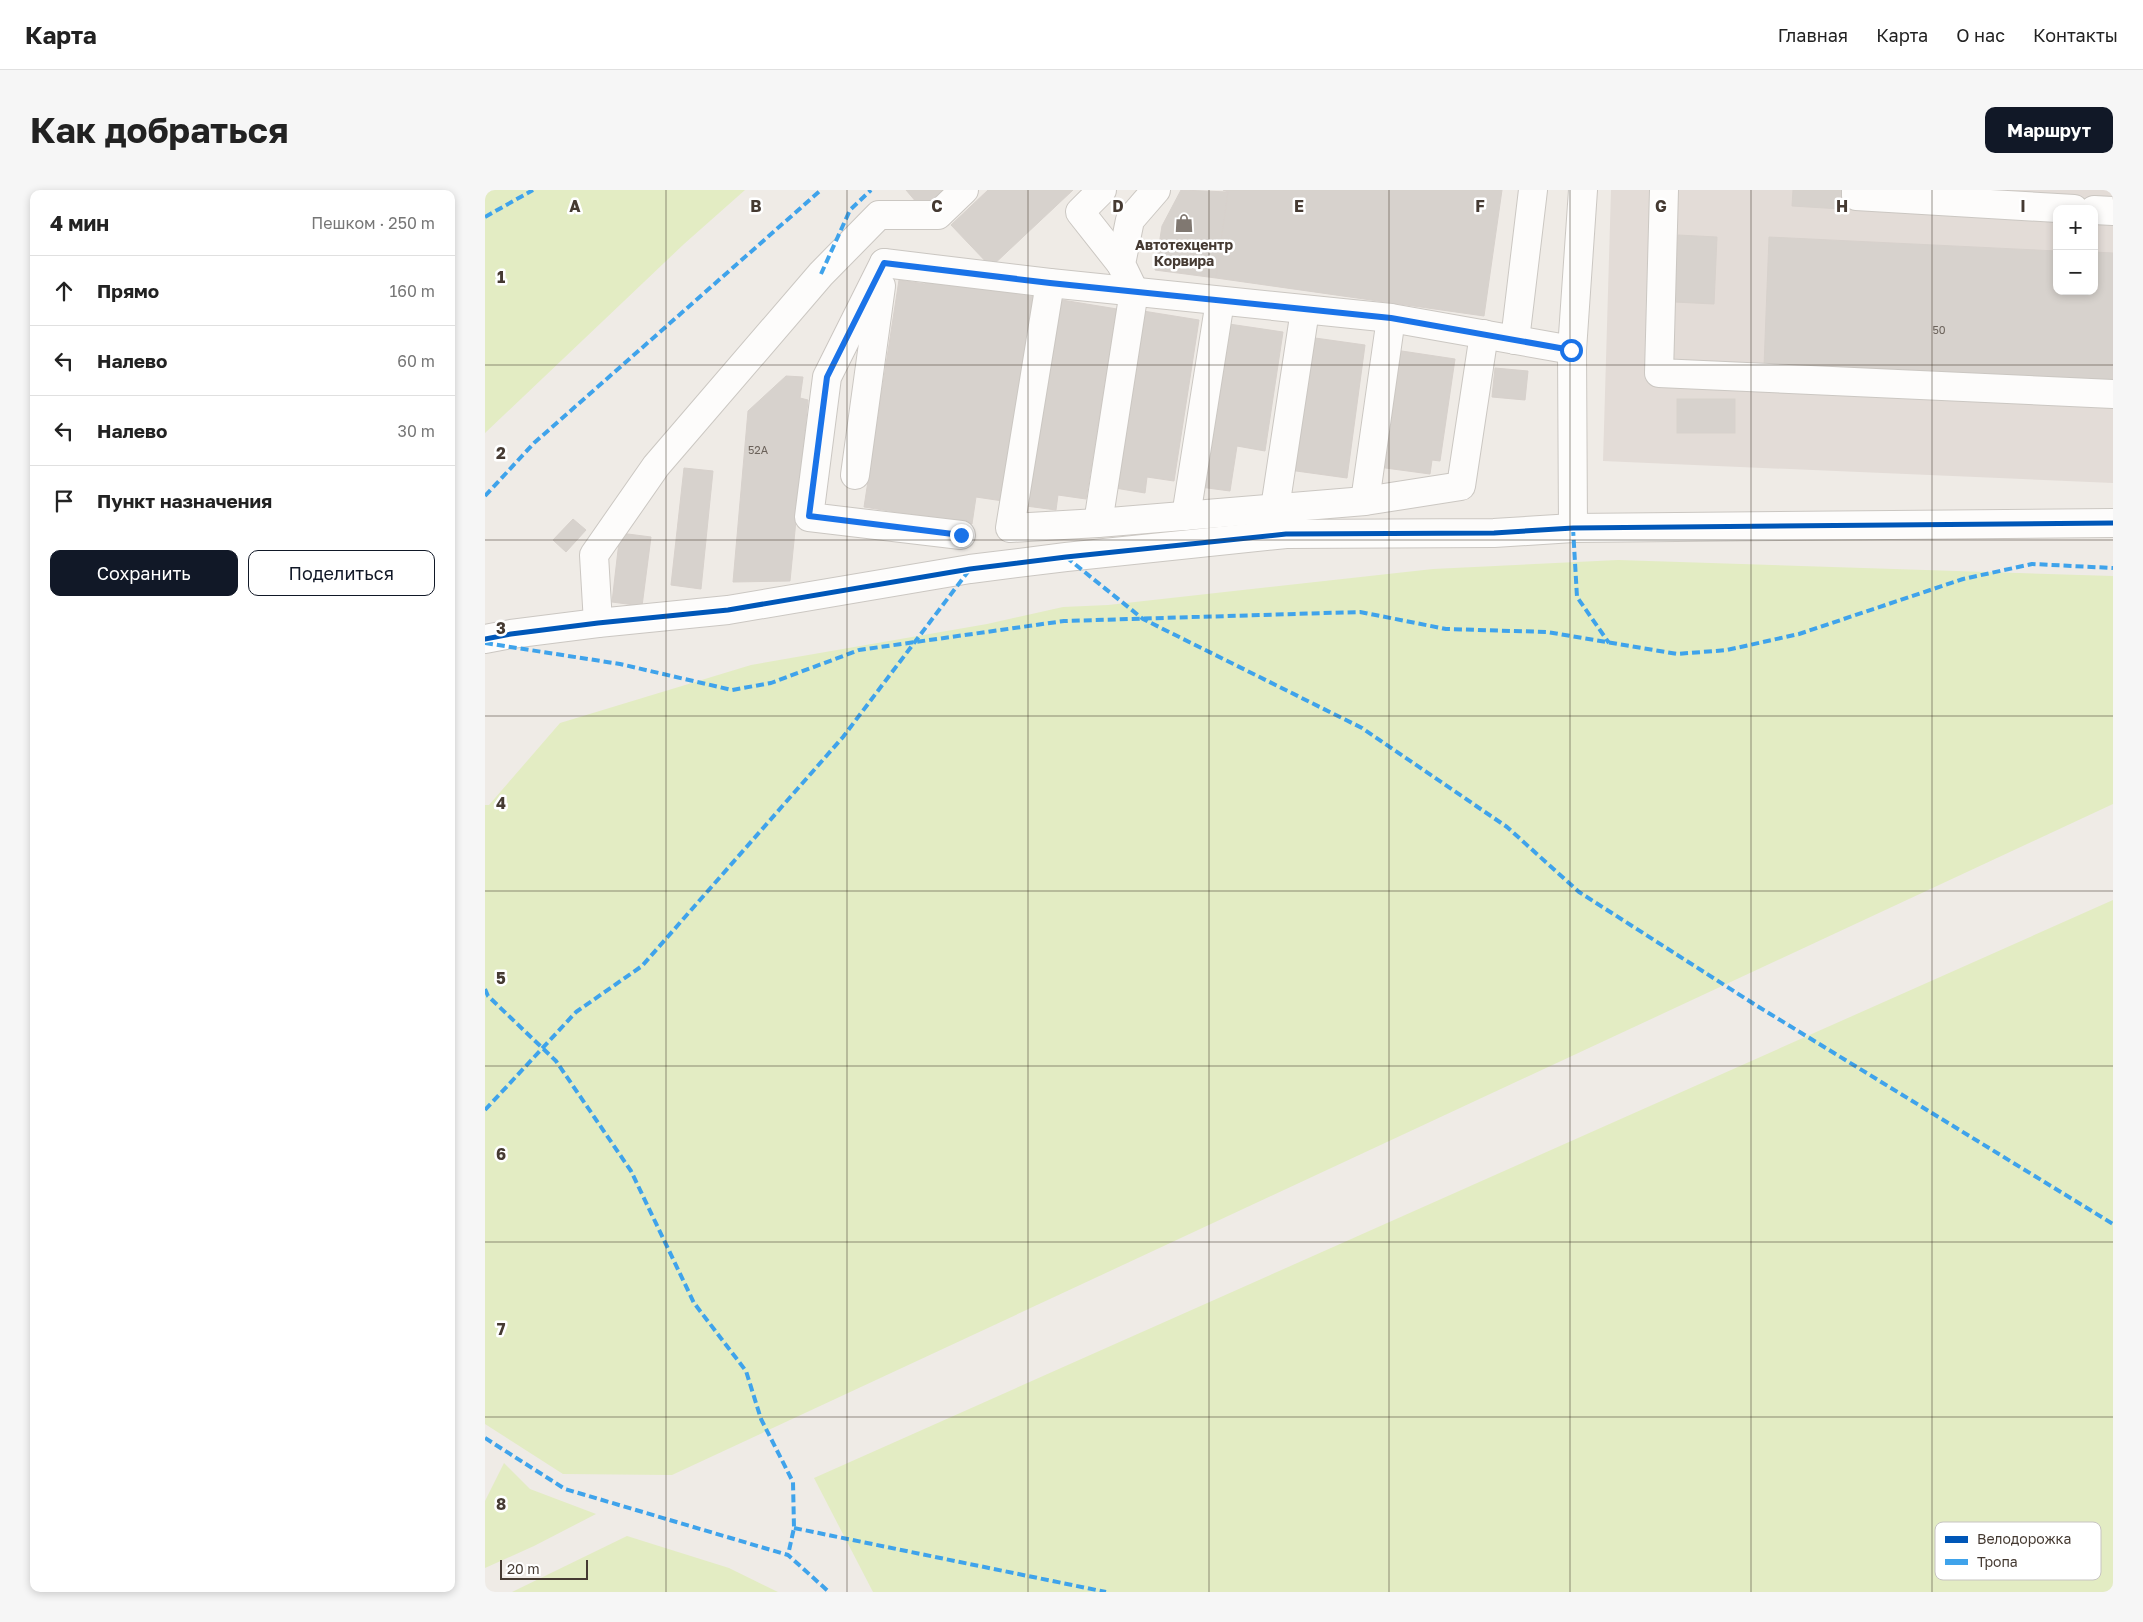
<!DOCTYPE html>
<html lang="ru">
<head>
<meta charset="utf-8">
<style>
  :root { --surface:#fff; --page:#f6f6f6; --text:#222; --muted:#767676; --line:#e0e0e0; --accent:#111827 }
  body { margin:0; font-family:"Golos Text",sans-serif; background:var(--page); color:var(--text) }
  .controls { position:absolute; right:15px; top:15px; display:grid; overflow:hidden; border-radius:10px; box-shadow:0 2px 8px #0003 }
  .controls button { width:45px; height:45px; display:grid; place-items:center; padding:0; border:0; border-bottom:1px solid var(--line); background:var(--surface); color:var(--text); font:25px sans-serif }
  .scale { position:absolute; left:15px; bottom:12px; width:88px; box-sizing:border-box; padding-left:5px; border:2px solid #453a32; border-top:0; font-size:14px; line-height:18px; white-space:nowrap; color:#453a32; -webkit-text-stroke:4px #fff; paint-order:stroke }
  .stop { position:absolute; width:15px; height:15px; margin:-11px; border:4px solid #1a73e8; border-radius:50%; background:#fff }
  .stop.end { background:#1a73e8; border-color:#fff; box-shadow:0 1px 5px #0008 }
  .list { margin:0; padding:0; list-style:none }
  h2 { display:flex; justify-content:space-between; align-items:center; height:65px; margin:0; padding:0 20px; font-size:21px }
  h2 small { font-size:16px; font-weight:400; color:var(--muted) }
  .list li { display:grid; grid-template-columns:32px 1fr auto; gap:15px; align-items:center; box-sizing:border-box; height:70px; padding:0 20px; border-top:1px solid var(--line) }
  .list b { display:block; font-size:19px; white-space:nowrap }
  .list em { font-size:16px; font-style:normal; color:var(--muted) }
  .actions { display:flex; gap:10px; padding:15px 20px }
  .actions a { flex:1; padding:11px 0; border:1px solid var(--accent); border-radius:10px; text-align:center; font-size:18px; color:var(--accent) }
  .actions .main { background:var(--accent); color:#fff }
  .icon { flex:none; width:28px; height:28px; fill:none; stroke:currentColor; stroke-width:2; stroke-linecap:round; stroke-linejoin:round }
  .map { position:relative; flex:none; width:1628px; height:1402px; overflow:hidden; border-radius:10px }
  header { display:flex; align-items:center; gap:30px; box-sizing:border-box; height:70px; padding:0 25px; background:var(--surface); border-bottom:1px solid var(--line) }
  header strong { font-size:24px }
  nav { display:flex; gap:28px; margin-inline-start:auto; font-size:18px }
  .intro { display:flex; align-items:center; justify-content:space-between; box-sizing:border-box; height:120px; padding:0 30px }
  h1 { margin:0; font-size:35px }
  .button { padding:12px 22px; border-radius:10px; background:var(--accent); color:#fff; font-size:18px; font-weight:700 }
  main { display:flex; gap:30px; padding:0 30px }
  aside { flex:1; background:var(--surface); border-radius:10px; box-shadow:0 2px 8px #0003 }
  .map>svg:first-child { display:block }
  .industrial { fill:#e3dcd7; fill-rule:evenodd }
  .green { fill:#e3ecc3 }
  .building { fill:#d7d2cd; stroke:#d7d1cc }
  .lines { fill:none; stroke-linecap:round; stroke-linejoin:round }
  .minor-casing { stroke:#cbc7c2; stroke-width:30 }
  .minor { stroke:#fdfcfb; stroke-width:28 }
  .quiet { stroke:#3fa3eb; stroke-width:4; stroke-dasharray:8 4; stroke-linecap:butt }
  .cycleway-casing { stroke:#fff; stroke-width:8 }
  .cycleway { stroke:#0057b8; stroke-width:5 }
  .route { stroke:#1a73e8; stroke-width:6 }
  .grid { fill:none; stroke:#453a32; stroke-width:1; stroke-opacity:0.55 }
  .labels { text-anchor:middle; dominant-baseline:central; stroke-width:5; stroke-linejoin:round; paint-order:stroke }
  .number-label { font-size:11px; fill:#6b625a }
  .poi-label { font-size:14px; font-weight:bold; fill:#453a32; stroke:#fff }
  .key { fill:#fff; stroke:#c7c4c2; stroke-width:1 }
  .key-label { font-size:14px; fill:#453a32 }
  .grid-label { font-size:16px; text-anchor:middle; font-weight:bold; fill:#453a32; stroke:#fff; stroke-width:5; stroke-linejoin:round; paint-order:stroke }
</style>
</head>
<body>
<header>
<strong>Карта</strong>
<nav><a>Главная</a><a>Карта</a><a>О нас</a><a>Контакты</a></nav>
</header>
<div class="intro"><h1>Как добраться</h1><a class="button">Маршрут</a></div>
<main>
<aside>
<h2>4 мин<small>Пешком · 250 m</small></h2>
<ul class="list">
<li><svg class="icon" aria-label="ahead" viewBox="0 0 24 24"><path d="M12 20V5M6 11l6-6 6 6"/></svg><div><b>Прямо</b></div><em>160 m</em></li>
<li><svg class="icon" aria-label="left" viewBox="0 0 24 24"><path d="M17 20v-9H6M10 6l-5 5 5 5"/></svg><div><b>Налево</b></div><em>60 m</em></li>
<li><svg class="icon" aria-label="left" viewBox="0 0 24 24"><path d="M17 20v-9H6M10 6l-5 5 5 5"/></svg><div><b>Налево</b></div><em>30 m</em></li>
<li><svg class="icon" aria-label="arrive" viewBox="0 0 24 24"><path d="M6 21V4h12l-3 4 3 4H6"/></svg><div><b>Пункт назначения</b></div></li>
</ul>
<div class="actions"><a class="main">Сохранить</a><a>Поделиться</a></div>
</aside>
<div class="map">
<svg width="1628" height="1402" viewBox="0 0 1628 1402">
  <rect width="100%" height="100%" fill="#efebe6"/>
  <path class="industrial" d="M1126,0H1628V293L1118,271ZM1572,19H1609V101H1572Z"/>
  <g class="green">
    <path d="M0,0H260L199,54L0,243Z"/>
    <path d="M1133,370L1628,386V614L187,1285L78,1284L0,1234V615H4L75,533L266,475L502,434L578,417L623,415L948,379Z"/>
    <path d="M1628,710V1402H388L329,1288Z"/>
    <path d="M19,1273L45,1299L111,1324L49,1356L0,1378V1311Z"/>
    <path d="M142,1346L244,1378L293,1402H27Z"/>
  </g>
  <g class="building">
    <path d="M421,0H459L438,20Z"/>
    <path d="M503,0H588L506,77L466,35Z"/>
    <path d="M696,0L743,2L731,88L670,80L677,36Z"/>
    <path d="M738,0H1017L999,126L731,88L743,2Z"/>
    <path d="M1308,0H1357L1356,19L1307,16Z"/>
    <path d="M1193,45L1232,47L1229,114L1190,112Z"/>
    <path d="M1284,47L1572,61V101H1609V62L1628,63V192L1279,176Z"/>
    <path d="M414,90L440,94L441,90L550,107L518,311L491,307L487,334L379,317Z"/>
    <path d="M577,110L632,119L601,309L573,305L571,320L541,316Z"/>
    <path d="M658,121L714,130L689,291L662,287L660,303L630,298Z"/>
    <path d="M744,134L798,142L780,261L752,256L745,301L715,297Z"/>
    <path d="M823,147L880,155L862,288L804,280Z"/>
    <path d="M910,160L970,169L955,271L947,270L945,284L893,277Z"/>
    <path d="M1010,178L1043,181L1040,210L1007,207Z"/>
    <path d="M301,186L318,187L315,208L323,210L305,391L248,392L263,221Z"/>
    <rect x="1192" y="209" width="58" height="34"/>
    <path d="M199,278L228,281L216,399L186,395Z"/>
    <path d="M88,329L101,340L81,362L68,350Z"/>
    <path d="M135,343L166,347L157,416L127,412Z"/>
  </g>
  <g class="lines">
    <g class="minor-casing">
      <g id="minor">
        <path d="M617,0L595,22L636,74"/>
        <path d="M1179,0L1174,183L1628,204"/>
        <path d="M1371,0V6L1589,19"/>
        <path d="M1609,20L1628,21"/>
        <path d="M399,73L565,93L906,128L1087,160"/>
        <path d="M399,73L342,187L324,327L476,345"/>
        <path d="M565,93L525,338L613,333L880,311L976,296L999,144"/>
        <path d="M1030,150L1048,0"/>
        <path d="M370,285L396,96"/>
        <path d="M880,311L906,128"/>
        <path d="M790,318L820,120"/>
        <path d="M701,326L735,111"/>
        <path d="M613,333L649,101L636,74L645,30L671,0"/>
        <path d="M1088,338L1087,160L1098,0"/>
        <path d="M113,433L109,365L171,276L336,84L394,25H453L479,0"/>
        <path d="M0,449L26,444L113,433L243,420L485,379L581,367L801,344L1009,343L1088,338L1628,333"/>
      </g>
    </g>
    <use href="#minor" class="minor"/>
    <g class="quiet">
      <path d="M0,27L48,0"/>
      <path d="M336,84L365,20L386,0"/>
      <path d="M0,306L49,253L336,0"/>
      <path d="M1088,338L1092,407L1124,453"/>
      <path d="M581,367L658,429L877,538L1022,637L1094,702L1269,814L1628,1034"/>
      <path d="M0,453L135,474L247,500L286,493L374,460L579,431L875,422L961,439L1062,442L1192,464L1242,460L1314,444L1478,389L1547,374L1628,378"/>
      <path d="M0,799L3,806L71,871L146,981L209,1113L261,1181L276,1229L308,1292L309,1338L303,1365"/>
      <path d="M0,920L91,822L157,776L358,547L485,379"/>
      <path d="M0,1248L80,1299L303,1365L344,1402"/>
      <path d="M309,1338L621,1402"/>
    </g>
    <g class="cycleway-casing">
      <path id="cycleway" d="M0,449L26,444L113,433L243,420L485,379L581,367L801,344L1009,343L1088,338L1628,333"/>
    </g>
    <use href="#cycleway" class="cycleway"/>
  </g>
  <g class="lines">
    <path class="route" d="M476,345L324,326L342,187L399,73L565,93L906,128L1086,160"/>
  </g>
  <path class="grid" d="M181,0V1402M362,0V1402M543,0V1402M724,0V1402M904,0V1402M1085,0V1402M1266,0V1402M1447,0V1402M0,175H1628M0,350H1628M0,526H1628M0,701H1628M0,876H1628M0,1052H1628M0,1227H1628"/>
  <defs>
    <g id="shop-bare" transform="scale(1.5)"><path d="M-5-2.5h2.3a2.7 3.5 0 0 1 5.4 0H5L5.5 6h-11ZM-1.5-2.5h3a1.5 2.3 0 0 0-3 0Z" fill="#807871" stroke="#fff" stroke-width="2.5" paint-order="stroke"/></g>
  </defs>
  <g fill-rule="evenodd">
    <use href="#shop-bare" x="699" y="33"/>
  </g>
  <g class="labels">
    <g class="number-label">
      <text x="1454" y="139">50</text>
      <text x="273" y="259">52А</text>
    </g>
    <g class="poi-label">
      <text x="699" y="54">Автотехцентр<tspan x="699" dy="16">Корвира</tspan></text>
    </g>
  </g>
  <rect x="1450" y="1332" width="166" height="58" rx="8" class="key"/>
  <rect x="1460" y="1346" width="23" height="7" fill="#0057b8"/>
  <rect x="1460" y="1369" width="23" height="6" fill="#3fa3eb"/>
  <g class="key-label">
    <text x="1492" y="1354">Велодорожка</text>
    <text x="1492" y="1377">Тропа</text>
  </g>
  <g class="grid-label">
    <text x="90" y="22">A</text>
    <text x="271" y="22">B</text>
    <text x="452" y="22">C</text>
    <text x="633" y="22">D</text>
    <text x="814" y="22">E</text>
    <text x="995" y="22">F</text>
    <text x="1176" y="22">G</text>
    <text x="1357" y="22">H</text>
    <text x="1538" y="22">I</text>
    <text x="16" y="93">1</text>
    <text x="16" y="269">2</text>
    <text x="16" y="444">3</text>
    <text x="16" y="619">4</text>
    <text x="16" y="794">5</text>
    <text x="16" y="970">6</text>
    <text x="16" y="1145">7</text>
    <text x="16" y="1320">8</text>
  </g>
</svg>
<div class="controls">
<button>+</button>
<button>−</button>
</div>
<div class="scale">20 m</div>
<div class="stop" style="left:1086px;top:160px"></div>
<div class="stop end" style="left:476px;top:345px"></div>
</div>
</main>
</body>
</html>
